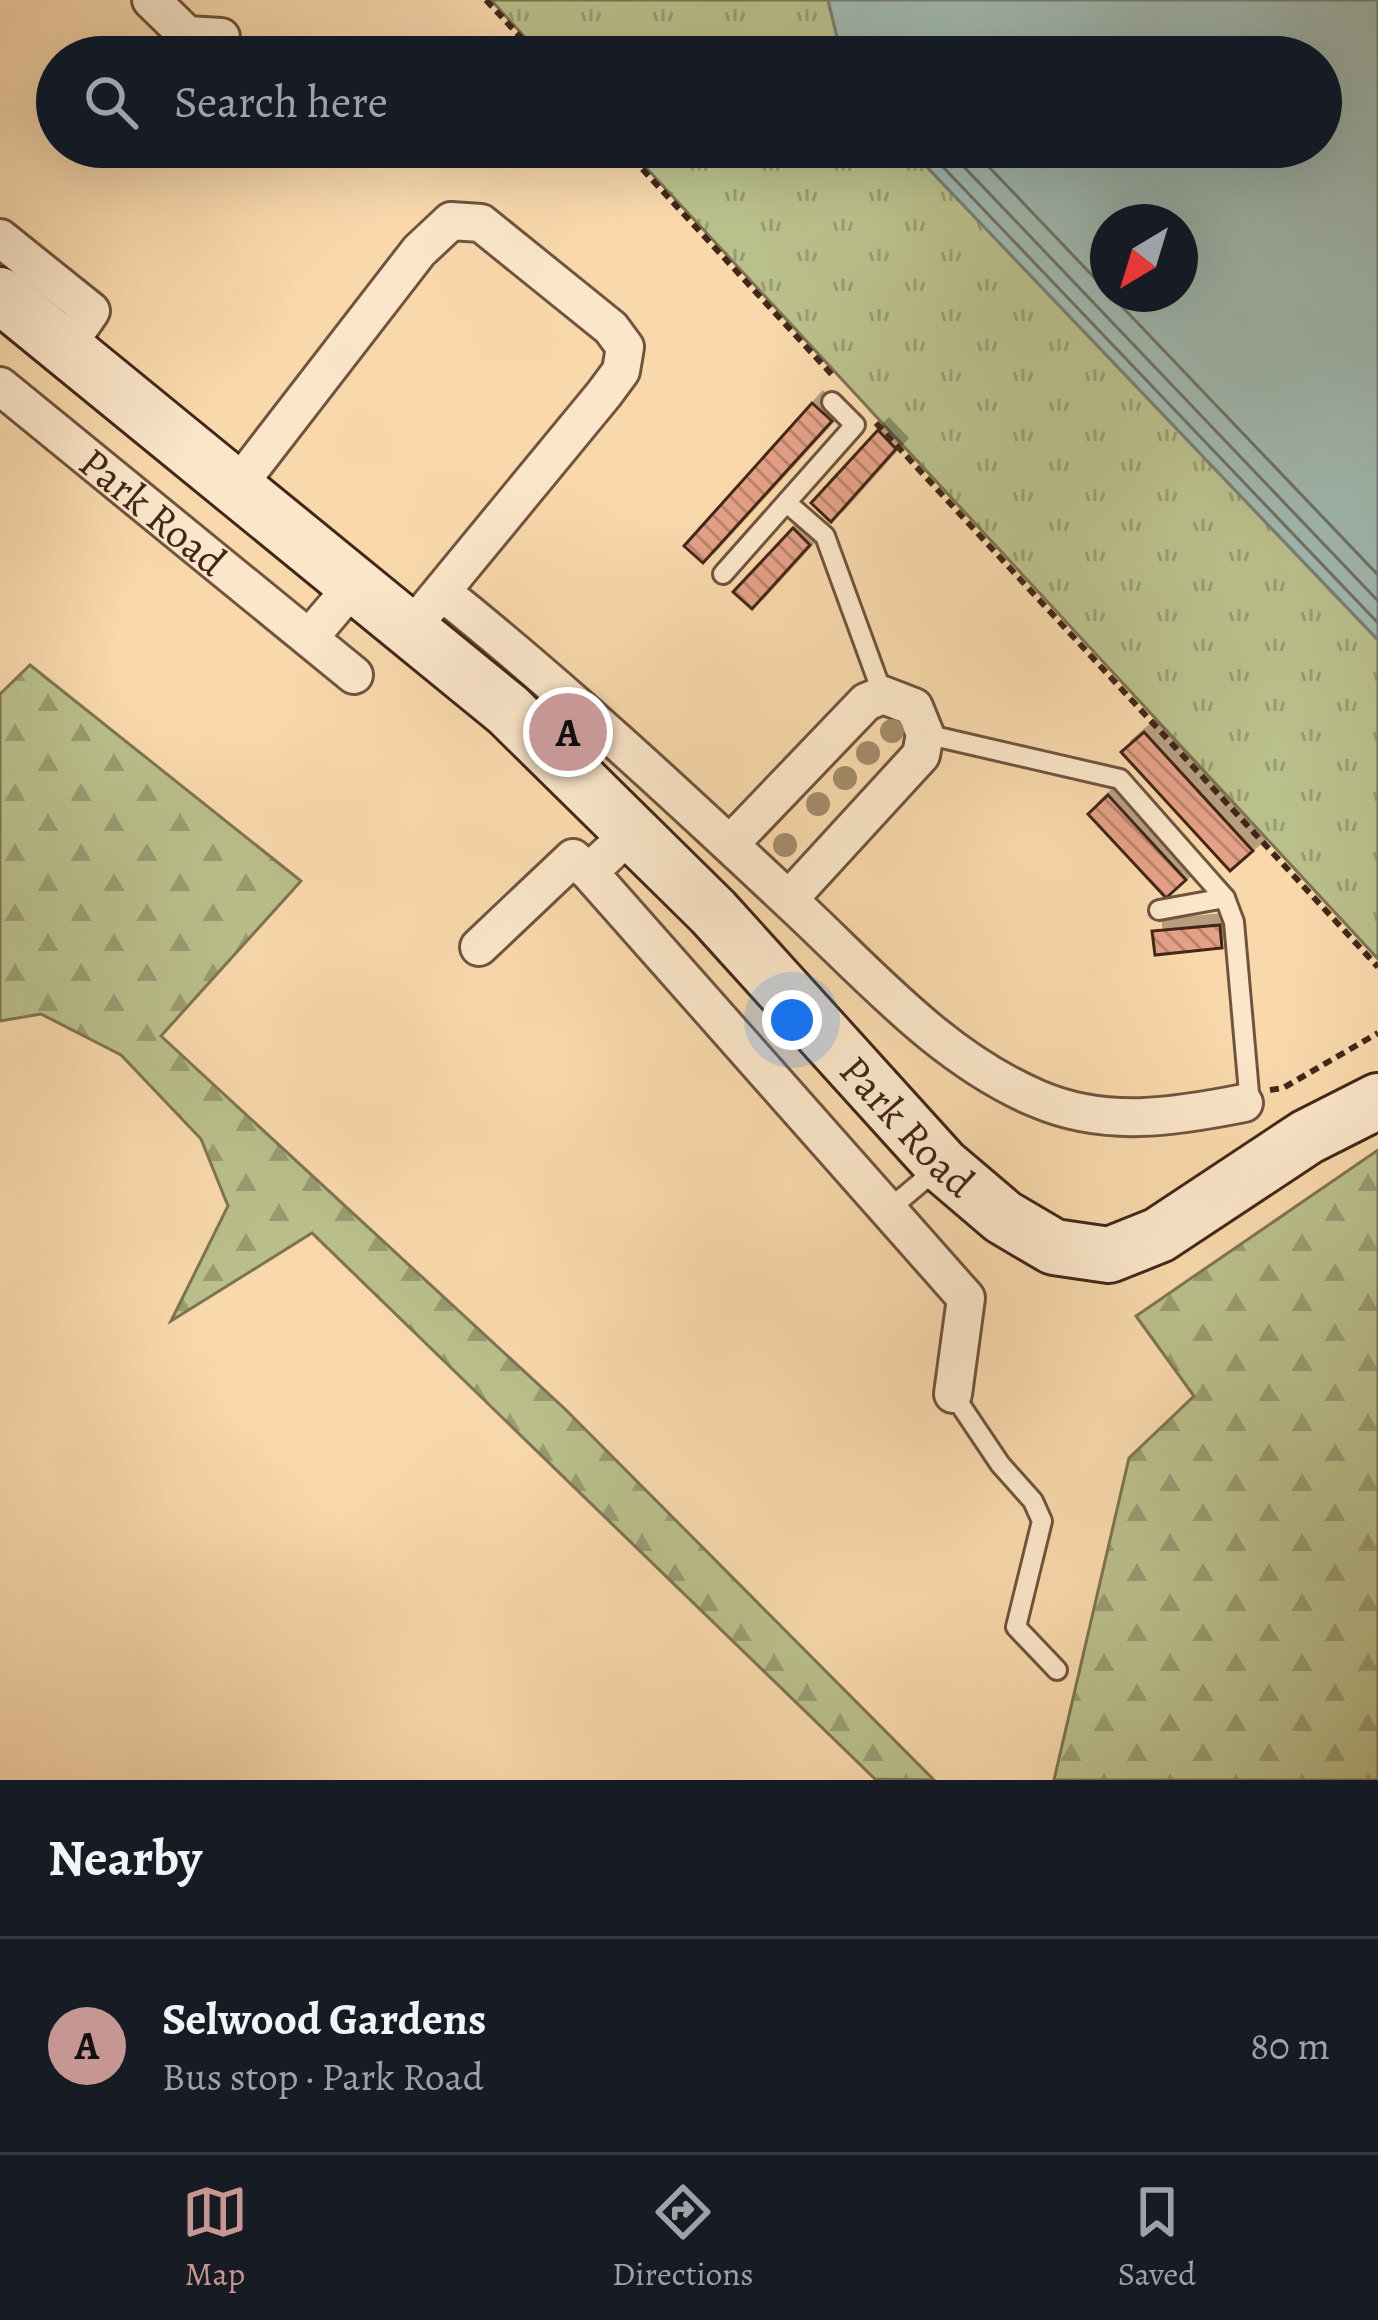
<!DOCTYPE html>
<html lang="en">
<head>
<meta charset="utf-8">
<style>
  :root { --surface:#171b24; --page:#242831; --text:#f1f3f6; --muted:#9ea1a6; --line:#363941; --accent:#c59692 }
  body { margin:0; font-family:Alegreya,serif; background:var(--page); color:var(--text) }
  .compass { position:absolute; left:1090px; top:204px; width:108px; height:108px; border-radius:50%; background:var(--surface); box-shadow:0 12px 48px #0002; rotate:218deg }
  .you { position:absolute; left:792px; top:1020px; width:42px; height:42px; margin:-30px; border:9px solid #fff; border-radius:50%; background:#1a73e8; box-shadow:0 0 0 18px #1a73e833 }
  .badge { display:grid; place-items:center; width:78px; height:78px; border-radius:50%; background:var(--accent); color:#111; font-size:39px; font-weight:700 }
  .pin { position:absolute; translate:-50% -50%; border:6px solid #fff; box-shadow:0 3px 12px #0006 }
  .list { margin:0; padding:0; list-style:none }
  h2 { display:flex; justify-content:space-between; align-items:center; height:156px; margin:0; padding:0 48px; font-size:51px }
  h2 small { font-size:39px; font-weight:400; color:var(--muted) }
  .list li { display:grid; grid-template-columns:78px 1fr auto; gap:36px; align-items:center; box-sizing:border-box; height:216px; padding:0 48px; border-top:3px solid var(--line) }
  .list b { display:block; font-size:45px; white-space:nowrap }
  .list p { margin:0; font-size:39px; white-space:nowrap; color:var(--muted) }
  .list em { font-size:39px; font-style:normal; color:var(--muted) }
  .icon { flex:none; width:66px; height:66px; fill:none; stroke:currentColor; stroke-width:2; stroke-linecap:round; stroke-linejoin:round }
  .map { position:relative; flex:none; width:1378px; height:1780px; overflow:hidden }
  .search { position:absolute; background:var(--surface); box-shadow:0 12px 48px #0002; left:36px; right:36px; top:36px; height:132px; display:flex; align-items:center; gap:30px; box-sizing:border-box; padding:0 42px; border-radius:66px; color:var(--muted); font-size:45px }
  .sheet { height:372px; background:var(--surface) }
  nav { display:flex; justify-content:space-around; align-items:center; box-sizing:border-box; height:168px; border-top:3px solid var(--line); background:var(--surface); font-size:33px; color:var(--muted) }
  nav a { display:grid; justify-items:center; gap:6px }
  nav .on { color:var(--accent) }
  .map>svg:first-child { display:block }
  .grass { fill:url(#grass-tufts); stroke:#7e7452; stroke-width:3 }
  .forest { fill:url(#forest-firs); stroke:#7e7452; stroke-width:3 }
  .water { fill:#a0b9b1; stroke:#7a7f74; stroke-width:3; fill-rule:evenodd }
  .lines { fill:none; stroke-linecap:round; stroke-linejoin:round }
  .shore { stroke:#717065; stroke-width:3 }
  .building { fill:url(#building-back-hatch); stroke:#422719; stroke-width:3; filter:url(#shadow) }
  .lane-casing { stroke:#70543e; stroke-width:24 }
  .street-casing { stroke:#70543e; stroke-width:42 }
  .secondary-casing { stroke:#422719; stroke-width:60 }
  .path { stroke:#422719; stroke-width:6; stroke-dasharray:9 6; stroke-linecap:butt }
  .lane { stroke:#fbe6c9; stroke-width:18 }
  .street { stroke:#fbe6c9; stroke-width:36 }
  .secondary { stroke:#fbe6c9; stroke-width:54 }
  .tree { fill:#a58c6b }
  .labels { text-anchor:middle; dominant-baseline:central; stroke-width:9; stroke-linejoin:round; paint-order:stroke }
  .street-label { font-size:42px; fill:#422719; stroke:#fbe6c9 }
</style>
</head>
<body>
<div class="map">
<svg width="1378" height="1780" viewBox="0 0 1378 1780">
  <defs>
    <pattern id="grass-tufts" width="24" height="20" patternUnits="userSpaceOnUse" patternTransform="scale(3)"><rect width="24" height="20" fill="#bac08c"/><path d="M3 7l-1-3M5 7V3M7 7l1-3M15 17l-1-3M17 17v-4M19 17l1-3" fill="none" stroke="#999c72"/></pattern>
    <pattern id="forest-firs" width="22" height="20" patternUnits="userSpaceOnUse" patternTransform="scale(3)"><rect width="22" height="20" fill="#bac08c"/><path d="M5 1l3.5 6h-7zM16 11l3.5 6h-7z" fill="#999c72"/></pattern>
    <pattern id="building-back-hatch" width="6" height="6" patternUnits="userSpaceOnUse" patternTransform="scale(3)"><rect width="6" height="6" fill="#e5a188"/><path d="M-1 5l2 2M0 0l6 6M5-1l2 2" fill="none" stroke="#bb836e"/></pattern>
    <filter id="shadow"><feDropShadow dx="11" dy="-11" stdDeviation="0" flood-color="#0004"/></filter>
  </defs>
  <rect width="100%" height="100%" fill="#f9d9ac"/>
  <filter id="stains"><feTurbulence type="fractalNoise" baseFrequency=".00167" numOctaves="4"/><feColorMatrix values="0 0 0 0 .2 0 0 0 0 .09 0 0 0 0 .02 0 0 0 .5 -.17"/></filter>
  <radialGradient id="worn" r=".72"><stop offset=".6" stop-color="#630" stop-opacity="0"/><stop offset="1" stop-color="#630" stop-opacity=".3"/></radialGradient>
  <g class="grass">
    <path d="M491,0H828L842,57H543Z"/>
    <path d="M627,147H908L1378,640V959Z"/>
  </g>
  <g class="forest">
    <path d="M30,665L301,881L161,1036L565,1409L934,1780L875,1779L312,1233L171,1321L228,1206L201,1139L121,1055L41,1014L0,1021V694Z"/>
    <path d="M1378,1150V1780H1054L1129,1458L1194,1396L1136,1316Z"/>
  </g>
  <path class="water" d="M828,0H1378V640L908,147H1321V57H842ZM1108,222H1180V294H1108Z"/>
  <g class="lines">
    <g class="shore">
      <path d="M924,147L1378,623"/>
      <path d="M945,147L1378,601"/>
      <path d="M970,147L1108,292"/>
      <path d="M1110,294L1378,575"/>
    </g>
  </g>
  <g class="building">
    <path d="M812,403L832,421L703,563L684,546Z"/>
    <path d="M878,430L896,449L831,522L811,503Z"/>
    <path d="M793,528L810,545L752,609L733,592Z"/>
    <path d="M1144,732L1253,851L1230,871L1121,752Z"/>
    <path d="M1108,795L1186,880L1166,898L1088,814Z"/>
    <path d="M1220,925L1222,948L1155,955L1152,931Z"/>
  </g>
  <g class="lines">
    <g class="lane-casing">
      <g id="lane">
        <path d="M787,503L825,536L883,695"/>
        <path d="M723,574L855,425L832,402"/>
        <path d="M925,734L1120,779L1225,898L1159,910"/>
        <path d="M1225,898L1234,922L1249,1093L1244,1103"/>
        <path d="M887,1211L938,1168"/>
        <path d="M953,1394L1000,1464L1033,1501L1042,1521L1016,1627L1057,1670"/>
      </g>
    </g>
    <g class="street-casing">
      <g id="street">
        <path d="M151,0L187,35L221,37"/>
        <path d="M0,238L91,311L64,350"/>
        <path id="s1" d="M0,386L354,675"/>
        <path d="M235,489L419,251L451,221L481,223L611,328L625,347L621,371L604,394L427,609"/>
        <path d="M442,592C563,689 677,795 790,901C867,972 940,1058 1038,1099C1106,1128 1174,1117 1244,1103"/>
        <path d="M309,638L354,585"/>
        <path d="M730,844L866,702L883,695L914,707L925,734L921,755L789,899"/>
        <path d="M589,872L966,1298L953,1394"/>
        <path d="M479,947L573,858L589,872L634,830"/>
      </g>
    </g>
    <g class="secondary-casing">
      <g id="secondary">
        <path id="s2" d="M0,295L508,710L713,912L942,1165L1003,1217L1054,1247L1109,1255L1159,1235L1307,1137L1378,1101"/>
      </g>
    </g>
    <g class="path">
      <path d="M486,0L539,57"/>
      <path d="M622,147L835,378"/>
      <path d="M876,423L1378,967"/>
      <path d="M1270,1090L1283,1088L1378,1033"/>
    </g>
    <use href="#lane" class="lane"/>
    <use href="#street" class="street"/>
    <use href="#secondary" class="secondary"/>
  </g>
  <g class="tree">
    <circle cx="892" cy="731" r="12"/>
    <circle cx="868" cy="753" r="12"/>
    <circle cx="845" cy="778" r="12"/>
    <circle cx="818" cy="804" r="12"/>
    <circle cx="785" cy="845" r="12"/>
  </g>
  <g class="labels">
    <g class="street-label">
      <text stroke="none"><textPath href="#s1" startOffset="198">Park Road</textPath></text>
      <text stroke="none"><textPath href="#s2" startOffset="1233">Park Road</textPath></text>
    </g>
  </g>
  <rect width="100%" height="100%" filter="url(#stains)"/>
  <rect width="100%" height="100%" fill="url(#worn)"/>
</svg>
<svg class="compass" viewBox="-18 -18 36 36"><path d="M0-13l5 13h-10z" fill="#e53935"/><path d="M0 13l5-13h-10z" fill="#9ea1a6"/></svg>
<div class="you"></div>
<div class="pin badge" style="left:568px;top:732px">A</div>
<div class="search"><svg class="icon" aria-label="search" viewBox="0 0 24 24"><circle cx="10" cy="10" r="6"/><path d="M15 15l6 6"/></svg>Search here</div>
</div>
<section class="sheet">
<h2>Nearby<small></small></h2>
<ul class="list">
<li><span class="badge">A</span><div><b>Selwood Gardens</b><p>Bus stop · Park Road</p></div><em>80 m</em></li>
</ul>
</section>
<nav>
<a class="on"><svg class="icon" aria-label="map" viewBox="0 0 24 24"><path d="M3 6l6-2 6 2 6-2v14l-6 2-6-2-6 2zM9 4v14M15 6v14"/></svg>Map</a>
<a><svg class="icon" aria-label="directions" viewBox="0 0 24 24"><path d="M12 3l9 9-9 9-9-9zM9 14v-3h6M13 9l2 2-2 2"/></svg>Directions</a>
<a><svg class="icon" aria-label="saved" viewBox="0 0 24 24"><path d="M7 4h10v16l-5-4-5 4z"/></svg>Saved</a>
</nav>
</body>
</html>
